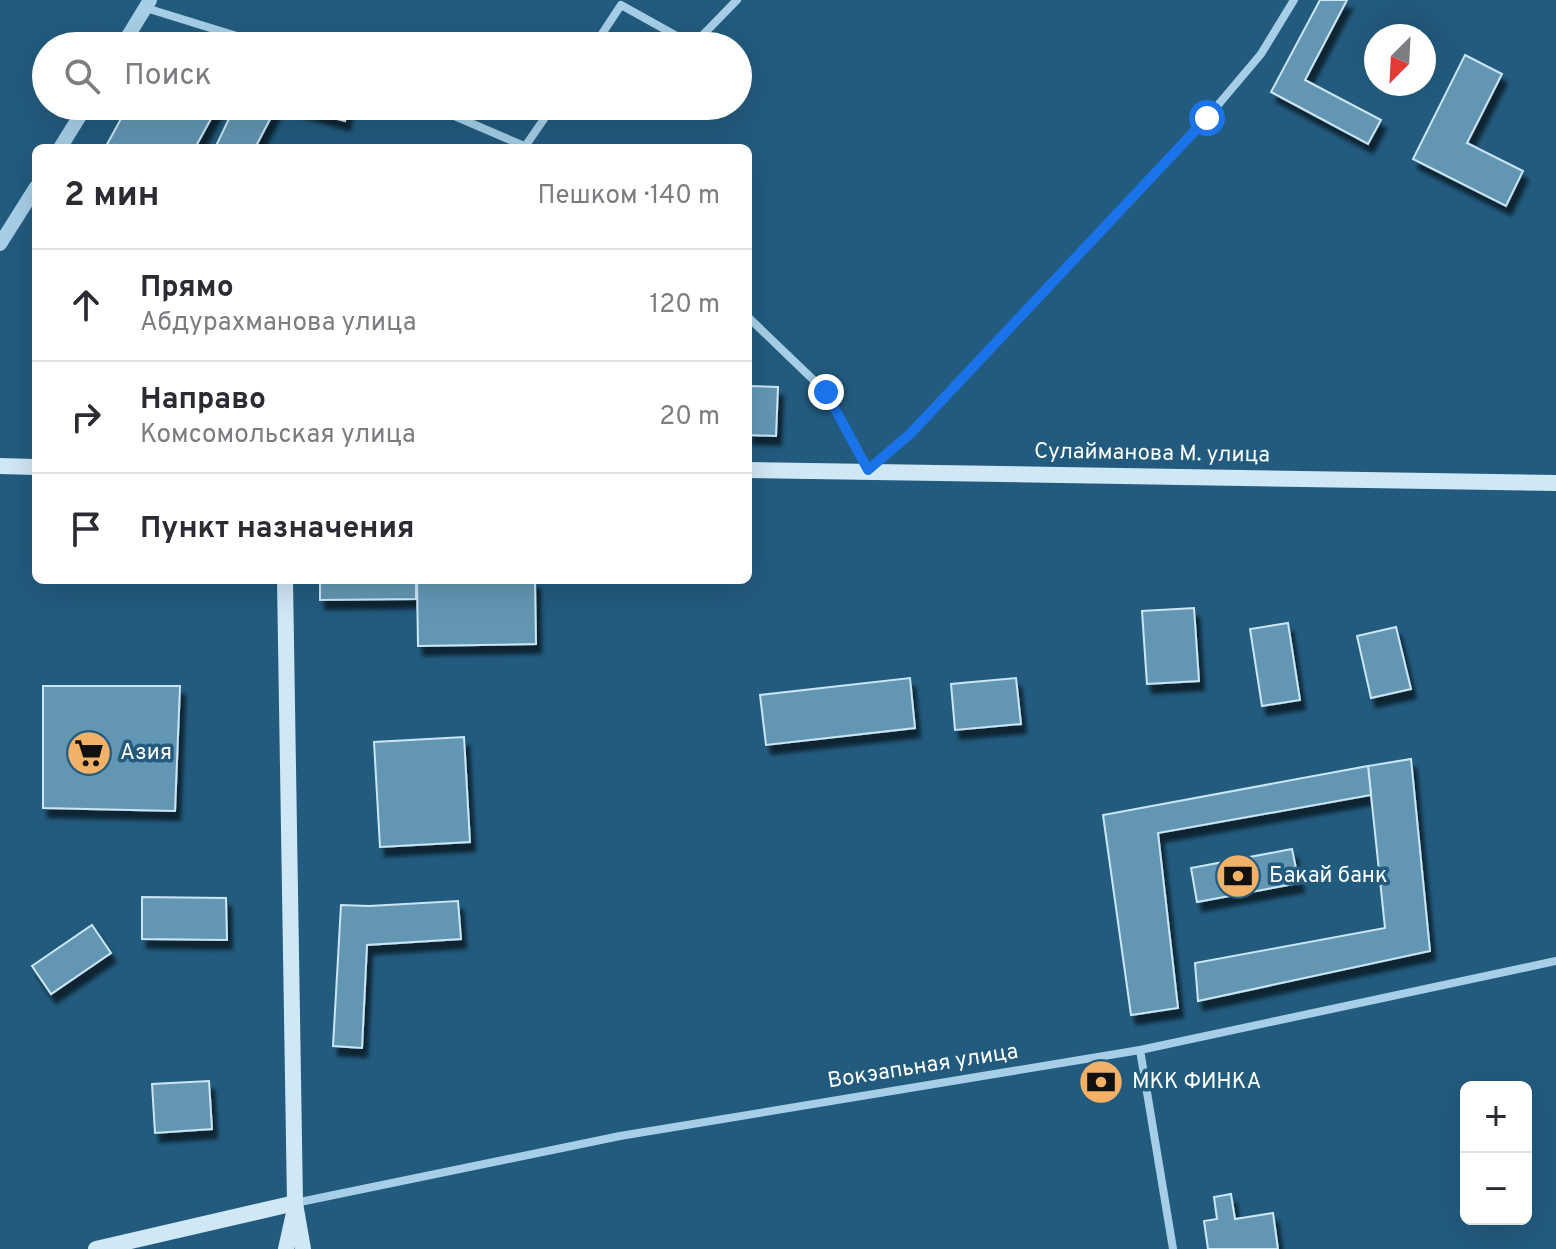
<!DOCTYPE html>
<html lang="ru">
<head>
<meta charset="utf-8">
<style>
  :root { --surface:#fff; --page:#f7f7f7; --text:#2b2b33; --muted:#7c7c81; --line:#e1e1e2 }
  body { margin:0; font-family:Overpass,sans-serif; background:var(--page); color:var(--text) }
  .controls { position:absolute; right:24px; bottom:24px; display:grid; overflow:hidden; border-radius:12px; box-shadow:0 8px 32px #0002 }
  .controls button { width:72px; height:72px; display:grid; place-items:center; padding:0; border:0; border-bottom:2px solid var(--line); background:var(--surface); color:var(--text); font:40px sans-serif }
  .compass { position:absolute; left:1364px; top:24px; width:72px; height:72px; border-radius:50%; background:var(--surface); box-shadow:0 8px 32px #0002; rotate:204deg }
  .stop { position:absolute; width:24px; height:24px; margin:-18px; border:6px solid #1a73e8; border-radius:50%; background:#fff }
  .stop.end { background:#1a73e8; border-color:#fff; box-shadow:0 2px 8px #0008 }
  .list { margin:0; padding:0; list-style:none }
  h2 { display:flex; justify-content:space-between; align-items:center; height:104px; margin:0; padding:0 32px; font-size:34px }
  h2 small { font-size:26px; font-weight:400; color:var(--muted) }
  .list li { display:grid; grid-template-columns:52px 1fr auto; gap:24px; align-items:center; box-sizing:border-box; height:112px; padding:0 32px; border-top:2px solid var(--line) }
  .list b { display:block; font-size:30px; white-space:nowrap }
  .list p { margin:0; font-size:26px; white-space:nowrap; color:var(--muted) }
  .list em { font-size:26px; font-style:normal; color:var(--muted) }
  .icon { flex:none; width:44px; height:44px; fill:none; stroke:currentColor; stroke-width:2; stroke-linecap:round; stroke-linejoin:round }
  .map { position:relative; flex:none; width:1556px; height:1249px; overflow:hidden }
  .search { position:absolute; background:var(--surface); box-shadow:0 8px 32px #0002; left:32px; top:32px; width:720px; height:88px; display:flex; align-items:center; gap:20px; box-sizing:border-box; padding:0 28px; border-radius:44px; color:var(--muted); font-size:30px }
  .panel { position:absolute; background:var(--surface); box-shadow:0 8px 32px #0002; left:32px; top:144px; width:720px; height:440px; border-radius:12px }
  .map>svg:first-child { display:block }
  .building { fill:#6396b3; stroke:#cae6f5; stroke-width:2; filter:url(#shadow) }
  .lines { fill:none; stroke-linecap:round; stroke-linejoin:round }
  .minor { stroke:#a6cfe7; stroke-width:8 }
  .tertiary { stroke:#a6cfe7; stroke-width:14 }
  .secondary { stroke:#d0e7f6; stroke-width:16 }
  .route { stroke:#1a73e8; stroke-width:10 }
  .labels { text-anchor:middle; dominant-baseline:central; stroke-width:7; stroke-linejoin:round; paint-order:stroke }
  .street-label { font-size:22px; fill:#fff; stroke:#225b7e }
  .poi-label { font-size:22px; fill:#fff; stroke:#225b7e; text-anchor:start }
</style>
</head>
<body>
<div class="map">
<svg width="1556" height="1249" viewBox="0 0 1556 1249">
  <defs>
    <filter id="shadow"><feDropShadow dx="5" dy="9" stdDeviation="2" flood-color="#0009"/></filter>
  </defs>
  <rect width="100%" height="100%" fill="#225b7e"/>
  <g class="building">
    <path d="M1320,0H1347L1305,80L1381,120L1368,144L1271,92Z"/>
    <path d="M167,33L192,46H160Z"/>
    <path d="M1465,55L1502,74L1467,143L1523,171L1506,206L1413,159Z"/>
    <path d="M128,106H218L195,148H105Z"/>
    <path d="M235,106H277L255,148H215Z"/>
    <path d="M289,106H348L345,121Z"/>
    <path d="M748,386L778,387L776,436L748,435Z"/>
    <path d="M320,580H416V599L320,600Z"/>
    <path d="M417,580H535L536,644L418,646Z"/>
    <path d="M1194,608L1199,681L1147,684L1142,611Z"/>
    <path d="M1288,623L1300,700L1262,706L1250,629Z"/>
    <path d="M1396,627L1411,689L1371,698L1357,636Z"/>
    <path d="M910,678L915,728L766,745L760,695Z"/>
    <path d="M1016,678L1021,724L955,730L951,684Z"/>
    <path d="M43,686H180L175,811L43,808Z"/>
    <path d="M464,737L470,842L380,847L374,742Z"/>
    <path d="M1411,759L1430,951L1198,1001L1195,963L1385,928L1368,766Z"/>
    <path d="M1368,766L1371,795L1158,833L1178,1008L1131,1015L1103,815Z"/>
    <path d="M1292,849L1299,883L1197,902L1191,868Z"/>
    <path d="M142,897L226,898L227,940L142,939Z"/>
    <path d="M458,901L461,939L367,945L362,1048L333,1046L341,905L369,906Z"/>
    <path d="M92,925L111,953L51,994L32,966Z"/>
    <path d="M209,1081L212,1129L155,1133L152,1084Z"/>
    <path d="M1231,1194L1235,1219L1273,1213L1278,1249H1208L1204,1221L1217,1219L1214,1197Z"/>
  </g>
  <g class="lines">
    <g class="minor">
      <path d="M146,8L269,46"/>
      <path d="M594,46L621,5L693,45L737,0"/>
      <path d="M431,106L529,148"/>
      <path d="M526,145L553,106"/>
      <path d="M748,317L826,392L868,470L911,433L1207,118L1261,54L1294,0"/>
      <path d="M1140,1050L1173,1249"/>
      <path d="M295,1203L620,1136L1140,1050L1556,961"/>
    </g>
    <g class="tertiary">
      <path d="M122,46L150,0"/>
      <path d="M60,148L86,106"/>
      <path d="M0,244L36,187"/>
    </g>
    <g class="secondary">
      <path d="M0,466L36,467"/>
      <path d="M748,470L1556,483"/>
      <path d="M285,580L295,1203L303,1249"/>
      <path d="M96,1249L295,1203"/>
      <path d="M286,1249L294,1213"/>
    </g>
  </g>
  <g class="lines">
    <path class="route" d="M826,392L868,470L911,433L1207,118"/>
  </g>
  <defs>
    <g id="supermarket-disc" transform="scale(2.3)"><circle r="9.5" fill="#f3b168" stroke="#225b7e"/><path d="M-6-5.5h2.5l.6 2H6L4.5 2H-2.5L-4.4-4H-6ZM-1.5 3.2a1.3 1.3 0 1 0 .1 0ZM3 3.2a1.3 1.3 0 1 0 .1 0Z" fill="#111"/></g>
    <g id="bank-disc" transform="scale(2.3)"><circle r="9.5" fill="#f3b168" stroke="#225b7e"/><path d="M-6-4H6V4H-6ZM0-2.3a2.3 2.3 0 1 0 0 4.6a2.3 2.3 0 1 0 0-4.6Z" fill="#111"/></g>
  </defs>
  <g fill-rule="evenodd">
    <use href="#supermarket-disc" x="89" y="753"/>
    <use href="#bank-disc" x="1238" y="876"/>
    <use href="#bank-disc" x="1101" y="1082"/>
  </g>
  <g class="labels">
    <g class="street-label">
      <text transform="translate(1152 454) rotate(1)">Сулайманова М. улица</text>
      <text transform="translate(923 1067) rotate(-9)">Вокэапьная улица</text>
    </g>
    <g class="poi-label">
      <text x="120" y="753">Азия</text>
      <text x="1269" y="876">Бакай банк</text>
      <text x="1132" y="1082">МКК ФИНКА</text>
    </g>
  </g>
</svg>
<div class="controls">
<button>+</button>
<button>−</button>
</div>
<svg class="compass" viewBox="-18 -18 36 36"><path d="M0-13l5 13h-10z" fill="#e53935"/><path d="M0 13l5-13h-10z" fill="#7c7c81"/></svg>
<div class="stop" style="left:1207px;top:118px"></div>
<div class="stop end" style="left:826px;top:392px"></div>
<div class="search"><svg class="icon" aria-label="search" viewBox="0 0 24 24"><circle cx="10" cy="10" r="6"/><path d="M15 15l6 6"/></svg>Поиск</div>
<section class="panel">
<h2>2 мин<small>Пешком · 140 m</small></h2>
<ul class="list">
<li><svg class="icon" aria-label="ahead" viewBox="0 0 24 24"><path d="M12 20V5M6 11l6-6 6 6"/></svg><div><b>Прямо</b><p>Абдурахманова улица</p></div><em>120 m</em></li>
<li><svg class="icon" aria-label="right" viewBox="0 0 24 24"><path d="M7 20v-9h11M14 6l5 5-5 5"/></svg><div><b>Направо</b><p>Комсомольская улица</p></div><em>20 m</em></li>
<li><svg class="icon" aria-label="arrive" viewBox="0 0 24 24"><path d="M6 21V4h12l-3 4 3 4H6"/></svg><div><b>Пункт назначения</b></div></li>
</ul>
</section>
</div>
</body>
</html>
